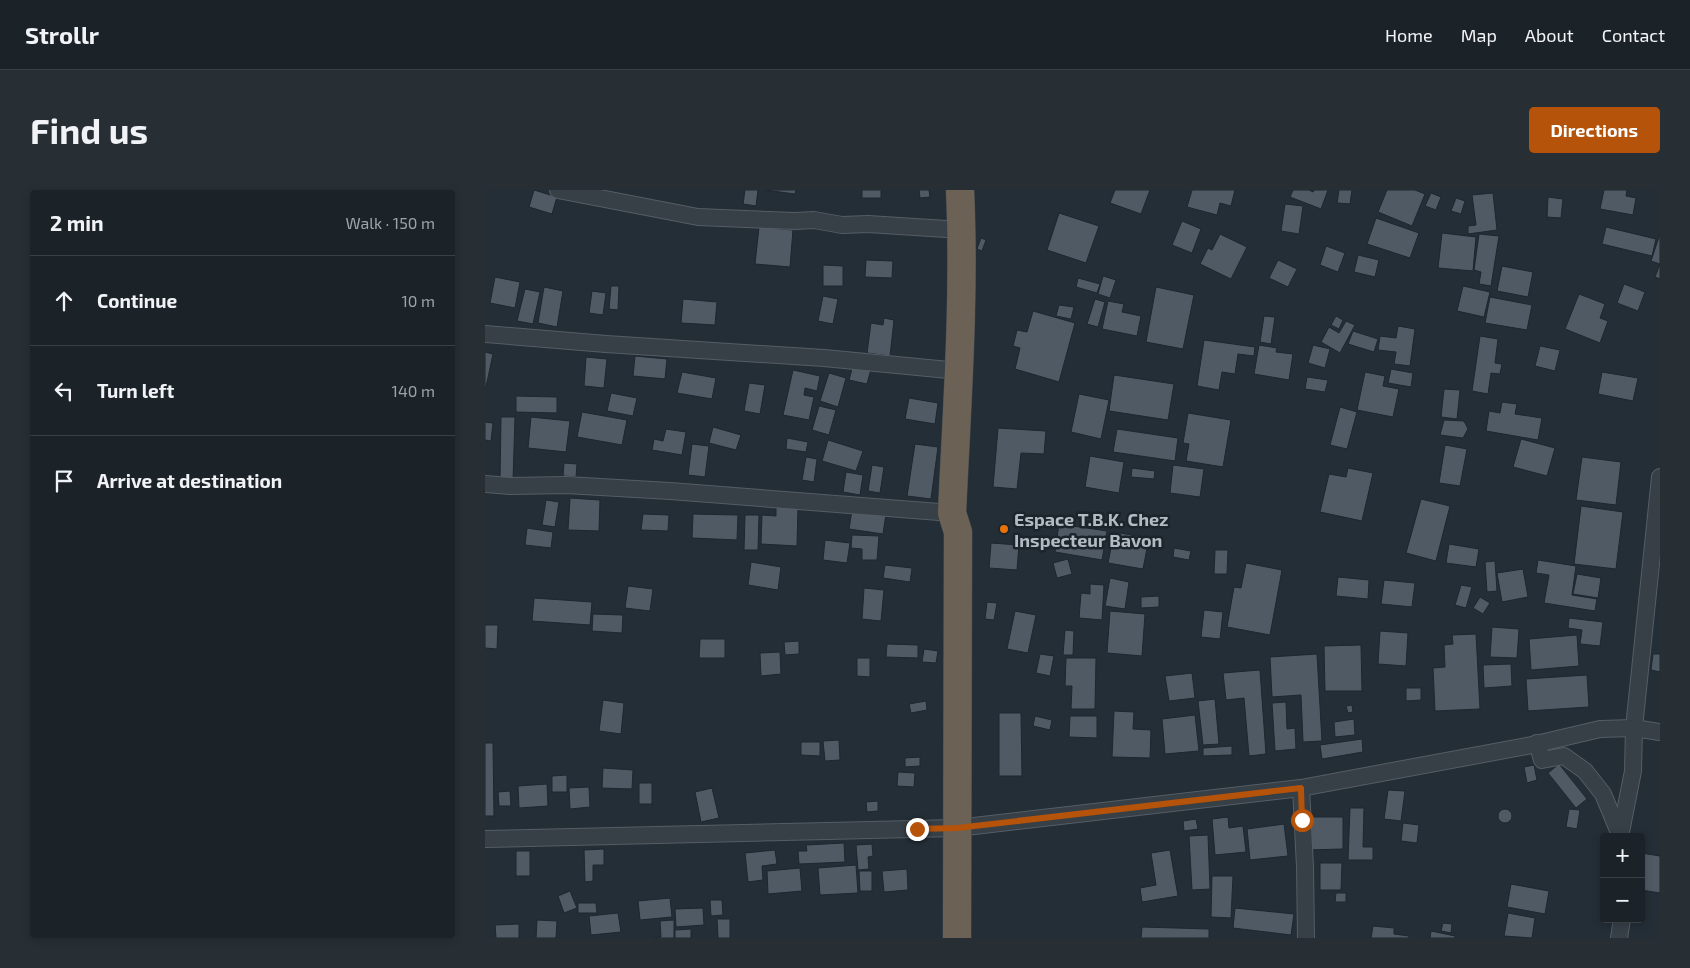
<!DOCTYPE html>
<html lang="en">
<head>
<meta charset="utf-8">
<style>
  :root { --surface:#1b2228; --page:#282f34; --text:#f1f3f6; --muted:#a0a4a8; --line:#393f45; --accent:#b45309 }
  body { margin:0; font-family:"Exo 2",sans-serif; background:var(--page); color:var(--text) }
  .controls { position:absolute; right:15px; bottom:15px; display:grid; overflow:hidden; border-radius:5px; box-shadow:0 2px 8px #0003 }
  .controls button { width:45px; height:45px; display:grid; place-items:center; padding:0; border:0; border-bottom:1px solid var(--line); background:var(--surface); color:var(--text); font:25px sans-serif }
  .stop { position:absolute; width:15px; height:15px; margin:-11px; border:4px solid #b45309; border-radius:50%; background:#fff }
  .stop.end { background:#b45309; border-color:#fff; box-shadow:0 1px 5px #0008 }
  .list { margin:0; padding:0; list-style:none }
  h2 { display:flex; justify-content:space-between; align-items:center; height:65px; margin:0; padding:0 20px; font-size:21px }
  h2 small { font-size:16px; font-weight:400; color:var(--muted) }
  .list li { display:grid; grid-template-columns:32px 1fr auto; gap:15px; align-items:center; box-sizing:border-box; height:90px; padding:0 20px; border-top:1px solid var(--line) }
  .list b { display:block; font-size:19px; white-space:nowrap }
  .list em { font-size:16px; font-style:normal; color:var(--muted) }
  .icon { flex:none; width:28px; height:28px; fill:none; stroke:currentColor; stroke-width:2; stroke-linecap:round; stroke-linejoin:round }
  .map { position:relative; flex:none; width:1175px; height:748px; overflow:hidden; border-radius:5px }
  header { display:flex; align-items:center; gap:30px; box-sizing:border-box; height:70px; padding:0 25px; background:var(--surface); border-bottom:1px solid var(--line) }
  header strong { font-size:24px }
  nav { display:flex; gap:28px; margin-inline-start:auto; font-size:18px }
  .intro { display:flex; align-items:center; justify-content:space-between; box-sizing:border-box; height:120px; padding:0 30px }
  h1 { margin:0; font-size:35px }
  .button { padding:12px 22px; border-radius:5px; background:var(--accent); color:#fff; font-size:18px; font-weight:700 }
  main { display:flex; gap:30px; padding:0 30px }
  aside { flex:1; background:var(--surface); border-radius:5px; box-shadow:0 2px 8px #0003 }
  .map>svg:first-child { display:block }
  .building { fill:#4f5a65; stroke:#1e262e }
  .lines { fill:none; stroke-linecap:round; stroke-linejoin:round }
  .street-casing { stroke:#555d65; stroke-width:18 }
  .highway-casing { stroke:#424a52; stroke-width:29 }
  .street { stroke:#373f47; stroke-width:16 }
  .highway { stroke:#6c6155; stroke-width:28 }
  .route { stroke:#b45309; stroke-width:6 }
  .food-dot { fill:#e8710a; stroke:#1c242c; stroke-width:2 }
  .labels { text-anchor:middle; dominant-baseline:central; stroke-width:5; stroke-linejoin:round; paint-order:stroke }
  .poi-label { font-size:18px; font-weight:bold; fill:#b2bac3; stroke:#1c242c; text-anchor:start }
</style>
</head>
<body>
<header>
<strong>Strollr</strong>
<nav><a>Home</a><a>Map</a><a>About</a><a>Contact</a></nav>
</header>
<div class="intro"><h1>Find us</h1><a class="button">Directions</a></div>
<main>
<aside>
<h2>2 min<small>Walk · 150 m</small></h2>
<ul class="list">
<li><svg class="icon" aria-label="ahead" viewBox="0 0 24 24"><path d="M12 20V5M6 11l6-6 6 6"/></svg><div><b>Continue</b></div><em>10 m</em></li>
<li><svg class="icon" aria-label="left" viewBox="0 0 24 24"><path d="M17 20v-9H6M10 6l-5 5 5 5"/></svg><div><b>Turn left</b></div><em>140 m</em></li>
<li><svg class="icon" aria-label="arrive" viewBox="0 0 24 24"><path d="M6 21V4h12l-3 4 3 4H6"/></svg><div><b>Arrive at destination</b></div></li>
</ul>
</aside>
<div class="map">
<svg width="1175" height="748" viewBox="0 0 1175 748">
  <rect width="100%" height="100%" fill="#242e36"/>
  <g class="building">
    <path d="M49,0L72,7L67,24L44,17Z"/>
    <path d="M260,0H273L271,16L258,14Z"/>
    <path d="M280,0H311L310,4Z"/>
    <rect x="377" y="0" width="19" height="8"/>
    <path d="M434,0H444L445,7L435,8Z"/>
    <path d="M630,0H665L656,24L625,13Z"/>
    <path d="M707,0H750L746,16L735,13L732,25L702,17Z"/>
    <path d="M808,0H824L828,2L829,0H843L836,19L805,7Z"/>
    <path d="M854,0H867L865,14L852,13Z"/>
    <path d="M902,0H930L940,4L927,36L893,22Z"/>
    <path d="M1119,0H1142L1141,6L1151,8L1148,25L1115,19Z"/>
    <path d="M946,3L956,7L951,20L940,16Z"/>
    <path d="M1008,3L1012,40L983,44V36L991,35L987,5Z"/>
    <path d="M1063,7L1078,9L1076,28L1062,27Z"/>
    <path d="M971,8L980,11L976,24L966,21Z"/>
    <path d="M800,14L818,16L814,44L796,41Z"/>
    <path d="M574,23L614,36L601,73L562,60Z"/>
    <path d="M891,28L934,43L925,68L882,54Z"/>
    <path d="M697,31L716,39L707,63L687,55Z"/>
    <path d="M274,37L308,40L305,77L270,74Z"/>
    <path d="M1121,37L1171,49L1167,66L1117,54Z"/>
    <path d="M957,43L991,47L988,81L953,78Z"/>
    <path d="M735,44L762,57L746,89L715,74L723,58L727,60Z"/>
    <path d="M994,44L1014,46L1006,96L994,94L996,82L989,80Z"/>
    <path d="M1175,44V89L1170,87L1175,74L1166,71Z"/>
    <path d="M496,48L501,50L497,61L492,59Z"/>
    <path d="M841,56L860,63L853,82L835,75Z"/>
    <path d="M873,65L894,70L890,87L869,82Z"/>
    <path d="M381,70L408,71L407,88L380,87Z"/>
    <path d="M793,70L812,79L803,97L784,88Z"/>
    <path d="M338,75L358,76V96H338Z"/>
    <path d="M1017,76L1048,82L1043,107L1012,101Z"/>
    <path d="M618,86L631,90L625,108L613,104Z"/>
    <path d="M10,87L35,92L30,118L5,113Z"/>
    <path d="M593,88L615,94L612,103L591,97Z"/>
    <path d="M1139,94L1160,102L1153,121L1132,113Z"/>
    <path d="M126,96H134L133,120L124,119Z"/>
    <path d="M978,96L1005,102L999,127L972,121Z"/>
    <path d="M59,97L78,101L72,137L53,133Z"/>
    <path d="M671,97L709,105L698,159L661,152Z"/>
    <path d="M40,99L55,102L48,134L32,131Z"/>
    <path d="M107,101L121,103L118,125L104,123Z"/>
    <path d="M1094,104L1120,114L1115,128L1123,131L1115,153L1080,139Z"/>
    <path d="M338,106L353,109L348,134L333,131Z"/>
    <path d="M1005,107L1047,115L1042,140L1000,133Z"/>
    <path d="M198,109L232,112L230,135L196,133Z"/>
    <path d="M610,109L620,112L613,137L602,134Z"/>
    <path d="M623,111L639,114L637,122L656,126L652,146L617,139Z"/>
    <path d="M574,115L589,117L586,129L571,126Z"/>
    <path d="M548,121L590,133L574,192L530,179L535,158L528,156L532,140L542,142Z"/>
    <path d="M779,126L790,127L786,154L775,152Z"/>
    <path d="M851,126L858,130L854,139L846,135Z"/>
    <path d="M399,128L409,130L405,166L382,163L386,133L398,135Z"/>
    <path d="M861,131L870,135L855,163L836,152L844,137L854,143Z"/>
    <path d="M913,136L930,139L925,176L909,174L911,162L893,160L895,146L911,148Z"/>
    <path d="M868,141L893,149L889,162L863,154Z"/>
    <path d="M995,146L1013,149L1010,173L1017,174L1015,184L1006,183L1003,204L987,201Z"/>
    <path d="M719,150L770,157L769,166L753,164L750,184L737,182L734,200L712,196Z"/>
    <path d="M774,155L792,158L791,162L808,164L804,190L769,184Z"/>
    <path d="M828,155L845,159L840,178L823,173Z"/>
    <path d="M1055,156L1075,160L1070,181L1050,176Z"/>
    <path d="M0,162L8,164L1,197H0Z"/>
    <path d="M150,166L182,169L180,189L148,186Z"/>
    <path d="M101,167L122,169L119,198L99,196Z"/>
    <path d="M368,175L386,179L382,194L364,190Z"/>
    <path d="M906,179L928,183L926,197L903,193Z"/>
    <path d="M308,180L335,186L332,201L320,198L319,205L329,207L324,230L298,225Z"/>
    <path d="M197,182L231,188L227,209L192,203Z"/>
    <path d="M880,182L900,186L898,196L914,199L908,227L872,220Z"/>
    <path d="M1117,182L1153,188L1148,211L1113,204Z"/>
    <path d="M344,183L361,188L353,217L335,211Z"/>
    <path d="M629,185L689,194L683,230L624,221Z"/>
    <path d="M822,187L843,190L840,202L820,199Z"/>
    <path d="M264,193L280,195L275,224L259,221Z"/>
    <path d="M959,199L975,200L972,229L956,227Z"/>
    <path d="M126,203L152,208L148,226L122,221Z"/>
    <path d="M594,204L624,210L616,249L586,242Z"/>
    <path d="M31,206L72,207V223L31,222Z"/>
    <path d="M424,208L453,213L450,234L420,229Z"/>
    <path d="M1017,212L1032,214L1030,224L1057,228L1053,250L1001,241L1004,221L1015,223Z"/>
    <path d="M334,216L351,220L344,245L327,240Z"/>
    <path d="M855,217L872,222L862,259L845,255Z"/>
    <path d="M97,222L142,230L137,255L92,247Z"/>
    <path d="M703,223L746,230L738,277L701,271L704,254L698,253Z"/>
    <path d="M16,227H30L28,291L15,290Z"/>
    <path d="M46,227L85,231L81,262L43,258Z"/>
    <path d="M959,230L979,231L983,239L978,248L955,245Z"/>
    <path d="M0,232L8,233L6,251L0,250Z"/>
    <path d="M228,237L256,245L251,260L224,253Z"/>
    <path d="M513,238L561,241L559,264L536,263L532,299L508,297Z"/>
    <path d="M181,239L201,242L197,265L167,260L169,249L178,251Z"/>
    <path d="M632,239L693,248L690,271L628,262Z"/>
    <path d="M302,248L323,252L321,262L301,259Z"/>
    <path d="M1036,249L1070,258L1062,286L1028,277Z"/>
    <path d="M343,250L378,261L371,281L337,271Z"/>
    <path d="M207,254L224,256L220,287L203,285Z"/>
    <path d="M430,254L453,257L446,309L422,306Z"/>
    <path d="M960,255L982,259L975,296L954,293Z"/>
    <path d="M605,266L639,272L634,303L600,297Z"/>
    <path d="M321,267L332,269L329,292L317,290Z"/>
    <path d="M1097,267L1136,272L1131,315L1091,310Z"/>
    <path d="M79,273L92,274L91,287L78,286Z"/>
    <path d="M387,275L399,277L395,303L383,301Z"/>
    <path d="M688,275L719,279L715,307L685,303Z"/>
    <path d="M647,278L670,281L669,289L646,287Z"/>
    <path d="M863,278L888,283L877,331L835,322L844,284L861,287Z"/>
    <path d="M361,282L378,285L375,305L358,302Z"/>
    <path d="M85,308L115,310L114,341L83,340Z"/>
    <path d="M936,309L965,316L951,371L921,363Z"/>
    <path d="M61,310L74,312L70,337L57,335Z"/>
    <path d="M1096,316L1138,322L1131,379L1089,374Z"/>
    <path d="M291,317H313L312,356L276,354L277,325L291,326Z"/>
    <path d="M367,320L401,324L398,344L364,339Z"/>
    <path d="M158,324L184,325L183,341L156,340Z"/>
    <path d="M208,324L253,325L252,350L207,348Z"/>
    <path d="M260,325H274L273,360H259Z"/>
    <path d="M574,334L622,341L617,370L570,362Z"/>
    <path d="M42,338L68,342L66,358L40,355Z"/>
    <path d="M629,342L664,348L658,379L623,373Z"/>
    <path d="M367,345L394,346L392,370H377V359L366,358Z"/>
    <path d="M340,350L365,353L362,373L338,370Z"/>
    <path d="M506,353L534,355L532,380L504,378Z"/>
    <path d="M964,354L994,359L991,377L961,373Z"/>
    <path d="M689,358L706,361L704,370L688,367Z"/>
    <path d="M730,360H743L742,384H729Z"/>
    <path d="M583,369L587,384L572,388L568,373Z"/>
    <path d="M1053,370L1091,376L1087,405L1112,409L1110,421L1059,413L1064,385L1051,383Z"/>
    <path d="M1010,371L1012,401L1002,402L1000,372Z"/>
    <path d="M266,372L296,377L293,400L263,395Z"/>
    <path d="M761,373L797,380L785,445L742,437L749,397L756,398Z"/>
    <path d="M400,375L427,378L425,392L398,388Z"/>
    <path d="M1038,379L1043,407L1017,412L1012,383Z"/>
    <path d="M1092,384L1116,388L1113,408L1088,404Z"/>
    <path d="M853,387L884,390L883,409L851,406Z"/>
    <path d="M625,388L644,392L640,419L620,416Z"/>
    <path d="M899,390L930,393L927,417L896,414Z"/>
    <path d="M605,394L619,395L617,430L594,428L596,403L605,404Z"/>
    <path d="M976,395L987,397L981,418L970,415Z"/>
    <path d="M143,396L168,399L165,421L140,418Z"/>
    <path d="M379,398L399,400L396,431L377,429Z"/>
    <path d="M674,406V417L656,418V407Z"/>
    <path d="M995,407L1005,413L998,424L988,418Z"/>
    <path d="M49,408L107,412L105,435L47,431Z"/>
    <path d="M502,412L512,413L509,430L500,429Z"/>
    <path d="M719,420L738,422L735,449L716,447Z"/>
    <path d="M530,421L551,425L543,463L522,459Z"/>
    <path d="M625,421L660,424L657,466L622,463Z"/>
    <path d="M108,424L138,425L137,443L107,441Z"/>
    <path d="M1084,428L1118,432L1115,456L1095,454L1097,440L1083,438Z"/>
    <path d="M0,435H13L12,459L0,458Z"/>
    <path d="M1007,437L1034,439L1032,468L1005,467Z"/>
    <path d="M580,440L589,441L588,465H578Z"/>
    <path d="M895,441L923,443L921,476L893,474Z"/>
    <path d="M991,444L995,519L950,521L948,478L960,477L959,455L968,454L967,445Z"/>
    <path d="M1092,445L1094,476L1046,480L1044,449Z"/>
    <path d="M215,449H240V468H214Z"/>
    <path d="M314,451V464L300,465L299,452Z"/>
    <path d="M402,454L433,455V468L401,467Z"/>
    <path d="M876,455L877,501H840L839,456Z"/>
    <path d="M439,459L453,461L451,473L437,472Z"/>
    <path d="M295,462L296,484L276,486L275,463Z"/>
    <path d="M555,464L569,466L565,486L551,483Z"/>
    <path d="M832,464L837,551L818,552L816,505L787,507L785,467Z"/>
    <path d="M1168,464H1175V482L1166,480Z"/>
    <path d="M372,468H385V487L372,486Z"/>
    <path d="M581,468H611L610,519H586L587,496H580Z"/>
    <path d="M1026,474L1027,496L999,498L998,475Z"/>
    <path d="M775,480L781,564L764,566L759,508L741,510L738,483Z"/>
    <path d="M707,483L710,508L684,511L680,486Z"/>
    <path d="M1102,485L1104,517L1043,521L1041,489Z"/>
    <path d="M921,498H936V510L921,511Z"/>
    <path d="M730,509L734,554L718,555L713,511Z"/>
    <path d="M118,510L139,513L136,544L114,541Z"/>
    <path d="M441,511L442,520L426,523L424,514Z"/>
    <path d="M801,512L802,539L810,538L811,559L790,561L787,513Z"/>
    <path d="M867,515L868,522L863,523L861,516Z"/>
    <path d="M629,521L649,522L648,539L666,540L665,568L627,567Z"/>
    <path d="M514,523H536L537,586H514Z"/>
    <path d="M710,525L714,561L680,564L677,529Z"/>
    <path d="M550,526L567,530L565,540L548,536Z"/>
    <path d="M585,526H612V548L584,547Z"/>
    <path d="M869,529L870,545L850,547L849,532Z"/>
    <path d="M877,549L878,562L837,569L835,555Z"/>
    <path d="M354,550L355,570L340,571L338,551Z"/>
    <path d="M316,552H335V566L316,565Z"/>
    <path d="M0,553H8L9,626H0Z"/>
    <path d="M747,556V565L718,566V558Z"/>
    <path d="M435,567V576L420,577V568Z"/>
    <path d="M1074,574L1102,609L1091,618L1063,583Z"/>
    <path d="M1049,575L1052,590L1042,593L1039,577Z"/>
    <path d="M118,578L148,580L147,599L117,598Z"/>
    <path d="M413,582L430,583L429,597L412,596Z"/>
    <path d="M82,585V602H67V586Z"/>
    <rect x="154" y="593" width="13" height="21"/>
    <path d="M62,594L63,616L34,618L33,596Z"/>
    <path d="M104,597L105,617L85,619L84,598Z"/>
    <path d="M227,598L234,628L216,632L210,602Z"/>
    <path d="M903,600L920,601L916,631L899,629Z"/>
    <path d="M25,601L26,616H14L13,602Z"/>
    <path d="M393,611V621L382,622L381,612Z"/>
    <path d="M865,618H879L878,657H888V670H863Z"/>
    <circle cx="1020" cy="626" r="7"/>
    <path d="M1084,619L1095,620L1092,639L1081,637Z"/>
    <path d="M743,627L744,638L758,636L761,662L730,665L727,629Z"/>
    <path d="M822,627H858V659L822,660Z"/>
    <path d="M711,629L713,639L699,641L698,631Z"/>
    <path d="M918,633L934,635L932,653L916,651Z"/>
    <path d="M799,634L803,666L765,670L762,639Z"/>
    <path d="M723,645L725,699L707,700L704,646Z"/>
    <path d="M359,653L360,672L314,674L313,661H322L321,655Z"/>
    <path d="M387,654L388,666L383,667L384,679L373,680L371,655Z"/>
    <path d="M119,659V675H108V691L100,692L99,660Z"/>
    <path d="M290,660L292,674L277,676L278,690L263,692L260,663Z"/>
    <path d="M685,660L693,706L657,712L655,698L671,695L666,663Z"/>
    <rect x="31" y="661" width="14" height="25"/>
    <path d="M1156,663L1175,666V703L1156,700Z"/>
    <path d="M835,673H857L856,700H835Z"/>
    <path d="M371,675L373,703L335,705L333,678Z"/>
    <path d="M315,678L317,701L283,704L282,681Z"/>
    <path d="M422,679L423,700L399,702L397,681Z"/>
    <path d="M374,681H387V701H375Z"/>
    <path d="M727,686H748L746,728L726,727Z"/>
    <path d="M1026,694L1064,701L1060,724L1022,717Z"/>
    <path d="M85,701L92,718L79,723L73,706Z"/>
    <path d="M851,703H861V712H850Z"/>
    <path d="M185,708L187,727L155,730L153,711Z"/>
    <path d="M225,710H237L238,725L226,726Z"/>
    <path d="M93,713H111L112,723H93Z"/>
    <path d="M218,718L219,735L191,737L190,719Z"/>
    <path d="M750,718L809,724L806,745L748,738Z"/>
    <path d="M133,723L136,742L106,745L104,726Z"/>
    <path d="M1023,723L1050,728L1047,748L1019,746Z"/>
    <path d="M232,729H245V748H233Z"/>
    <path d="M52,730L72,731L71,748H51Z"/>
    <path d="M189,730V748H169L176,747L175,731Z"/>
    <path d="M958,733L967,734L966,743L956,741Z"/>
    <path d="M34,734V748H11L10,735Z"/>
    <path d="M888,736L909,738V744L924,746V748H886Z"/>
    <path d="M657,737L724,739V748H656Z"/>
    <path d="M206,739V748H190V740Z"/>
    <path d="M946,741L970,746V748H945Z"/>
  </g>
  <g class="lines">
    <g class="street-casing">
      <g id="street">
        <path d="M73,0L213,27L310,31L329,30L357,35L383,34L477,40"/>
        <path d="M0,144L121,154L339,168L474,181"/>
        <path d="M0,294L26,296L81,295L185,301L467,323"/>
        <path d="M1052,553L1057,570L1079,566L1100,581L1118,604L1135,645"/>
        <path d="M816,598L820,677L821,748"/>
        <path d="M1135,647L1148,581L1149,538L1175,287"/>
        <path d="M0,649L472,638L816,598L1047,555L1115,539L1149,538L1175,542"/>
        <path d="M1134,748L1137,729"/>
      </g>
    </g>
    <g class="highway-casing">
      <path id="highway" d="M472,748L473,342L467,323C472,215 480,107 475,0"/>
    </g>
    <use href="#street" class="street"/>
    <use href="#highway" class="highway"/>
  </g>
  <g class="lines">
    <path class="route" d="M432,639L472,638L816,598L817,630"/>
  </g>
  <circle class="food-dot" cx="519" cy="339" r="5"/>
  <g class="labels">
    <g class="poi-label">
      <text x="529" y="329">Espace T.B.K. Chez<tspan x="529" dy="21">Inspecteur Bavon</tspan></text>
    </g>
  </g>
</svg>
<div class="controls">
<button>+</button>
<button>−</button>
</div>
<div class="stop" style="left:817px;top:630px"></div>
<div class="stop end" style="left:432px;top:639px"></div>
</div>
</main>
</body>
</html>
